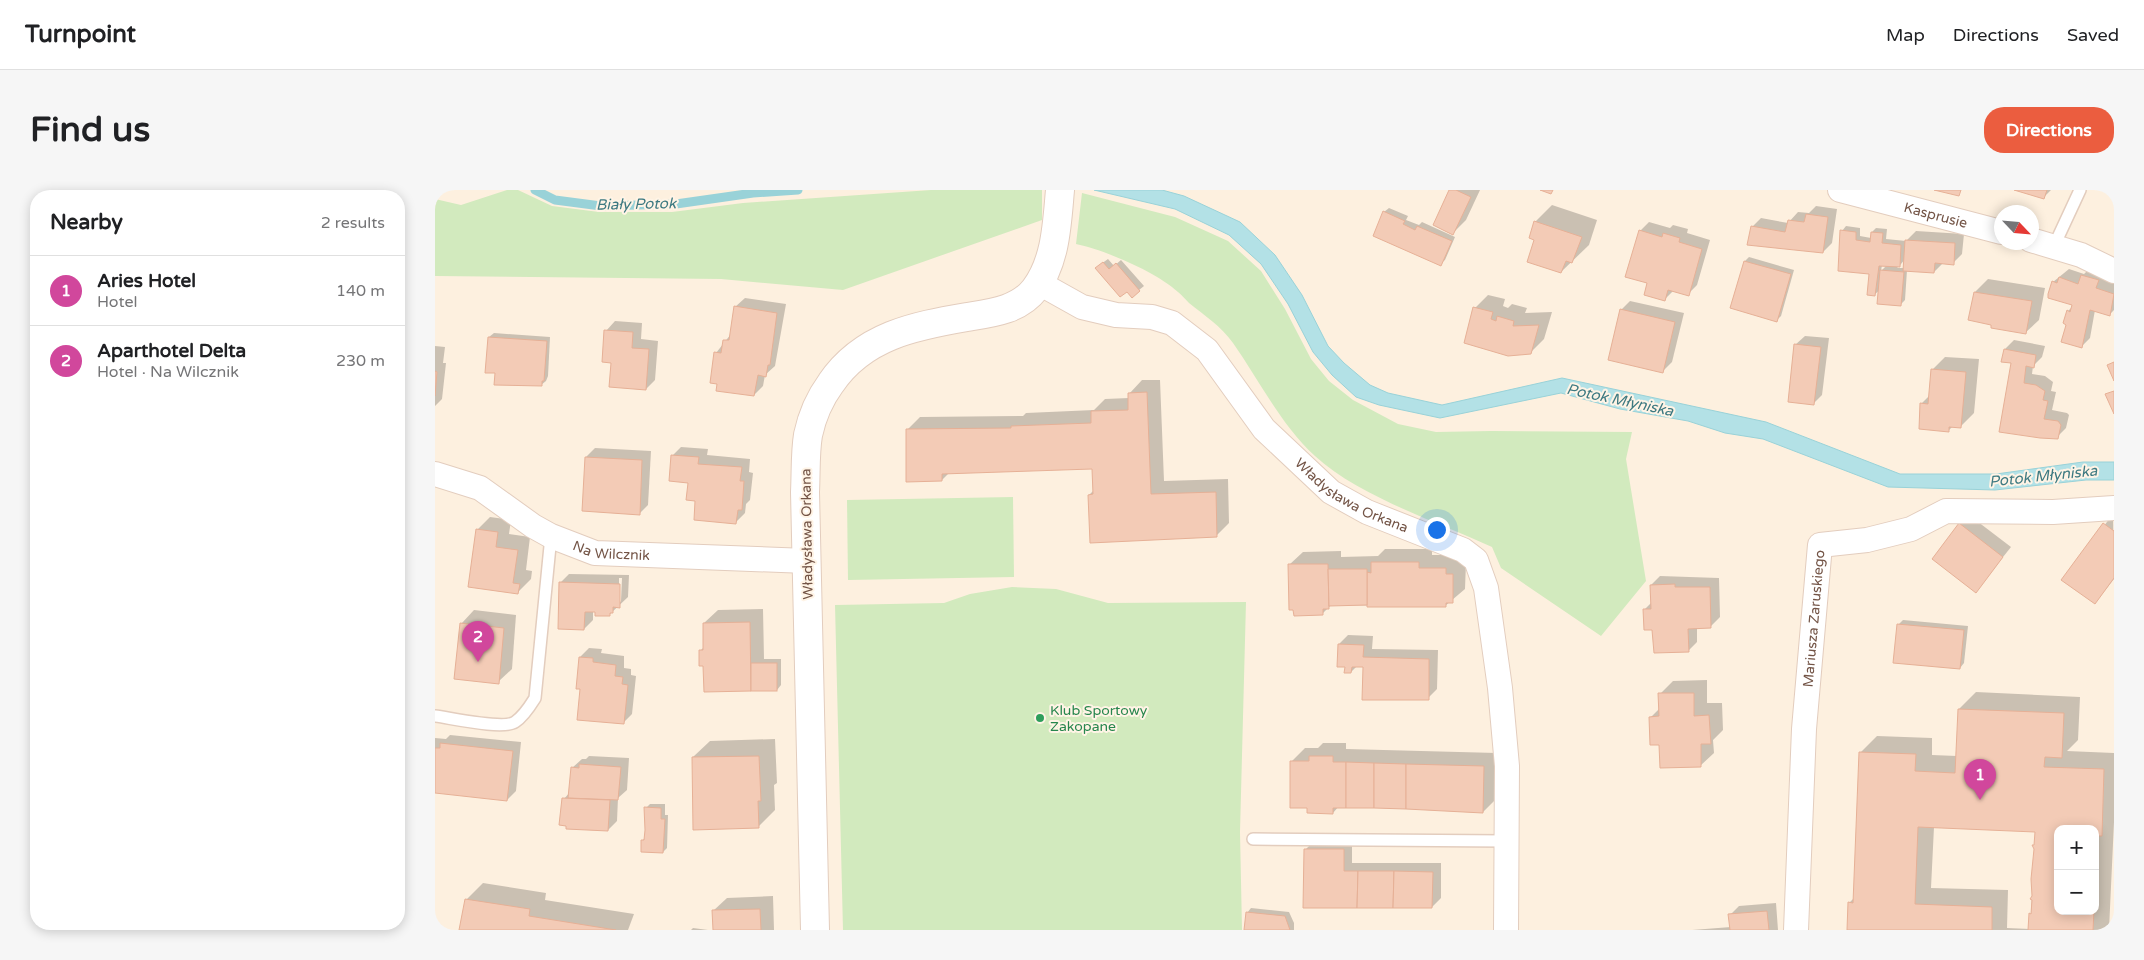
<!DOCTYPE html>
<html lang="en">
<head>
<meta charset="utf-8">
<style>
  :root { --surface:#fff; --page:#f6f6f6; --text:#202124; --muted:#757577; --line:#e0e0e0; --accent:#eb5d3f }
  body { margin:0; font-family:"Varela Round",sans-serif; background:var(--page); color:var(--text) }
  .controls { position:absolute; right:15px; bottom:15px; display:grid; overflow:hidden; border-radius:10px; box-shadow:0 2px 12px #0003 }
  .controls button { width:45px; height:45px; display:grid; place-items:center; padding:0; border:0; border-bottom:1px solid var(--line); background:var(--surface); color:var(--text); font:25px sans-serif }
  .compass { position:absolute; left:1559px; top:15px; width:45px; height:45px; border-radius:50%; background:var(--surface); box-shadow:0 2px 12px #0003; rotate:116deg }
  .you { position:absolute; left:1001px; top:339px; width:18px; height:18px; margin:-12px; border:4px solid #fff; border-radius:50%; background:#1a73e8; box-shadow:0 0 0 8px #1a73e833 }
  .badge { display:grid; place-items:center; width:32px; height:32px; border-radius:50%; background:var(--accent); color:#fff; font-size:16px; font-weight:700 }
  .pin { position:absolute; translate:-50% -41px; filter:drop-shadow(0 1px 2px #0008) }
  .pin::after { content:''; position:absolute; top:26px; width:18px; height:15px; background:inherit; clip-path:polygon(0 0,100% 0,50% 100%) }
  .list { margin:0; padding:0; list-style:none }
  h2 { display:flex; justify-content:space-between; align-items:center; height:65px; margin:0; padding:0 20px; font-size:21px }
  h2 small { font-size:16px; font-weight:400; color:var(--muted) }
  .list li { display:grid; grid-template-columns:32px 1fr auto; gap:15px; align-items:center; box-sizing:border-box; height:70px; padding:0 20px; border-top:1px solid var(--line) }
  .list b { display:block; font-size:19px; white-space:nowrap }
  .list p { margin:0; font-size:16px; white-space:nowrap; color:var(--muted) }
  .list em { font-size:16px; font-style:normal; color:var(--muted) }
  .map { position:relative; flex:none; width:1679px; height:740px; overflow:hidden; border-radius:20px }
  header { display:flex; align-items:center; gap:30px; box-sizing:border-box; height:70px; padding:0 25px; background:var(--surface); border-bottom:1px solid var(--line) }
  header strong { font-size:24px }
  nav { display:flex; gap:28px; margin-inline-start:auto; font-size:18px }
  .intro { display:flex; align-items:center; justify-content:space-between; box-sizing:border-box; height:120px; padding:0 30px }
  h1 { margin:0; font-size:35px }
  .button { padding:12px 22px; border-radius:20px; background:var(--accent); color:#fff; font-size:18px; font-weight:700 }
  main { display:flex; gap:30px; padding:0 30px }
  aside { flex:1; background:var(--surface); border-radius:20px; box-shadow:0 2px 12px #0003 }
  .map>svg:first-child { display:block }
  .green { fill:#d2eabe }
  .water { fill:#b3e1e6; stroke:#99d2d8 }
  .shadow { fill:#0003; fill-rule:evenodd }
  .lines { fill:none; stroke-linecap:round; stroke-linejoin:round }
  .stream { stroke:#99d2d8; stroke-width:9 }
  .building { fill:#f3cbb6; stroke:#e6b096 }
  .service-casing { stroke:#e3cdbe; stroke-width:14 }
  .minor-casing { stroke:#e3cdbe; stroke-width:26 }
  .tertiary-casing { stroke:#e3cdbe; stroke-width:30 }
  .service { stroke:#fff; stroke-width:11 }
  .minor { stroke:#fff; stroke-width:24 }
  .tertiary { stroke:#fff; stroke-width:28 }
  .leisure-dot { fill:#2e9e5b; stroke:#fff4e6; stroke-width:2 }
  .labels { text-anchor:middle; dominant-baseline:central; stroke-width:4; stroke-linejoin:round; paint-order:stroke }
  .street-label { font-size:14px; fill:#735446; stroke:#fff4e6 }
  .leisure-label { font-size:14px; fill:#27864d; stroke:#fff4e6; text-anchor:start }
  .water-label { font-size:15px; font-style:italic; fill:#3d7981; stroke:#fff4e6 }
</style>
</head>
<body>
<header>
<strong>Turnpoint</strong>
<nav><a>Map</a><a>Directions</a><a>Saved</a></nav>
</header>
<div class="intro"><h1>Find us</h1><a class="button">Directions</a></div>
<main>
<aside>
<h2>Nearby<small>2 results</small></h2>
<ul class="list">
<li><span class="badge" style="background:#d1479c">1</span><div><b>Aries Hotel</b><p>Hotel</p></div><em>140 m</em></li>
<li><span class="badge" style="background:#d1479c">2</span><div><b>Aparthotel Delta</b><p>Hotel · Na Wilcznik</p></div><em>230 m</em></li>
</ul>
</aside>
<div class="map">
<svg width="1679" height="740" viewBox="0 0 1679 740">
  <rect width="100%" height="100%" fill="#fdf0df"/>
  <g class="green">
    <path d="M72,0H83L117,16L164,22H237L308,13L496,0H607V30L408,100L286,89L0,86V9L26,15Z"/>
    <path d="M647,3L740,27L793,51L826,81L850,119L876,169L894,191L918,210L963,234L1001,242L1056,241L1197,242L1191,269L1211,391L1166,446L1066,378L1057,357C1003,332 923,306 880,266C846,235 824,190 798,153C786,136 770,126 754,113C750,109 747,105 743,102C721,82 670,60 641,54Z"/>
    <path d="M578,307L579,387L413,390L412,310Z"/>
    <path d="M577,397L621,399L673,413L811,412L805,642L807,740H408L400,415L509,413L535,404Z"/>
  </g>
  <path class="water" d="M659,0H727L749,6L805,32L840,65L867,105L893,156L909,173L935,195L953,203L1007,215L1127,188L1331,232L1465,284H1561L1648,272H1679V290H1651L1560,300L1453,297L1328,249L1290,243L1253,231L1185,219L1126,203L1005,228L944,215L921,207L897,185L878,162L853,114L826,74L794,45L740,19Z"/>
  <g class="shadow">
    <path d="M1015,0H1045L1031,30L1018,43Z"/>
    <path d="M1583,0H1616L1609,7Z"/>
    <path d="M1117,15L1162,30L1154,55L1126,82L1101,49L1100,32Z"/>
    <path d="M1381,16L1402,19L1397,53L1388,62L1317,37L1326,28L1353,33L1363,22L1374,23Z"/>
    <path d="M954,18L973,26L971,30L984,35L987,32L1020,47L1010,70L1005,74L949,22Z"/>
    <path d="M1214,32L1235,38L1238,35L1253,39L1252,43L1275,50L1262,95L1253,104L1239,100L1230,109L1214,93L1205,41Z"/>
    <path d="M1411,36L1425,38V46L1436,48L1437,42L1441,38L1452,39L1451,49L1471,51L1481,41L1529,44L1527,64L1518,73H1508L1499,82L1472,80L1470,110L1465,115L1445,100L1440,104L1435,83L1407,41ZM1470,69L1469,78H1462L1466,74ZM1447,75H1452L1446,81Z"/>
    <path d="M1314,67L1359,80L1346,126L1342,130L1297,117L1310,71Z"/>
    <path d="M673,69L679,76L686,70L709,96L704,100L666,74Z"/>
    <path d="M1656,77L1679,92V120L1674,125L1660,120L1655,148L1646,157L1633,134V121L1638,116L1618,92L1634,79L1649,84Z"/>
    <path d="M1553,89L1610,98L1604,130L1590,143L1558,134L1540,102Z"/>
    <path d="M1053,105L1070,109L1068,116L1073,118L1077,114L1092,118L1090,123L1117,122L1109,149L1096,162L1040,118Z"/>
    <path d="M310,108L351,114L340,176L330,185L328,196L319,205L281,163L296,144L300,117Z"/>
    <path d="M1195,111L1249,123L1237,172L1228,181L1186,120Z"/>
    <path d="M180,131L207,133L206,149L223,151L220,190L211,199L177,172L171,141Z"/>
    <path d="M59,143L115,147L113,186L111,191L106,195L61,182L54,147Z"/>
    <path d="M1370,146L1394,148L1387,205L1378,214L1360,155Z"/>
    <path d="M1579,150L1610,156L1607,167L1598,176L1597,184L1610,186L1618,192L1616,201L1621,202L1617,220L1632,223L1634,225L1631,238L1622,247H1606L1577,172L1570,159Z"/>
    <path d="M0,156L10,157L8,173H11L7,209L0,216Z"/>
    <path d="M1510,167L1544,169L1539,223L1526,236H1518L1513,241L1486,214L1495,205L1497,180Z"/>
    <path d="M707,190H725L729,291L793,289L794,333L781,346L654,305L659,300L658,278L515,282L507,290L472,240L485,227L588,226L591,223L659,220L670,209L694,208V204Z"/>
    <path d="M246,257L273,259L272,265L315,269L314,282L318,283L315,310L311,314L310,323L301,332L262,310L254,291L237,266Z"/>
    <path d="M160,258L216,261L213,315L204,324L151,267Z"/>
    <path d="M1678,324L1679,389L1660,413L1628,390Z"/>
    <path d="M1534,325L1576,357L1541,401L1525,334Z"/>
    <path d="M55,327L76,330L74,344L95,347L91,380L97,381L96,389L83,402L42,340Z"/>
    <path d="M950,359H997V365H1023V372H1031L1030,399L1010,416L896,415L887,424L854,375L868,362L906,361V367L943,366Z"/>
    <path d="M134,384L194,385L193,407L175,424L158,421V430L149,439L125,393ZM184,388H187L186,411L184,414Z"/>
    <path d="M1225,386L1284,388L1285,427L1276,436L1262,437V452L1253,461L1218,438L1209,420L1217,412L1216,395Z"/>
    <path d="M328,419L329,469H346V495L342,500L270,501V475L265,461L270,456L269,433L283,420Z"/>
    <path d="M39,420L81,425L77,479L63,492L26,434Z"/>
    <path d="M1468,430L1533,436L1529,473L1525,478L1463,435Z"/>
    <path d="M913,445L938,446L937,459L1003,460L1002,499L993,508L929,476H922L916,482L911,476L904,454Z"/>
    <path d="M154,458L167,459L166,463L189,466V478L196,479V485L201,486L197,524L188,533L145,467Z"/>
    <path d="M1272,490V513H1287L1288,540L1278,550L1279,563L1265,576L1226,554L1216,527L1225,518V504L1238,491Z"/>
    <path d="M1541,502L1645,507L1643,550L1632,561L1679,563V632L1674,740H1413L1414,713L1420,707L1426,562L1442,546L1497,548V565L1522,566L1524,519ZM1499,637L1601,640L1595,739L1572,738L1573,700L1496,698ZM1623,639H1660V721H1623Z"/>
    <path d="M15,545L86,552L81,601L72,610L0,601V548L11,549Z"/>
    <path d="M340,549L342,593L339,595L340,620L323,637L258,567L275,551Z"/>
    <path d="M888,553H911V559L1062,563L1061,609L1048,622L1014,621V619L904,616L898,623L874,617L857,571L870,558H883Z"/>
    <path d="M154,566L194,568L192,600L183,608L182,631L173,640L129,609L135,602L137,578L147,569H151Z"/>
    <path d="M215,614H230V625H233L232,658L228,662L207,651L210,648L211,618Z"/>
    <path d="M879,651H917V673H1006V708L997,717H869L870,660Z"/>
    <path d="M48,693L111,703L110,710L199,724L193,740H26L31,710Z"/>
    <path d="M338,706L339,740H279L278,721L292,708Z"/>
    <path d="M1341,713L1343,740H1257L1296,737L1295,725L1304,716Z"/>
    <path d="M816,718L854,722L859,733V740H810L812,723Z"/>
    <path d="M258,738L273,740H256Z"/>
  </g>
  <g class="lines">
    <path class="stream" d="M100,0L120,10L166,16L241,14L318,3L363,0"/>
  </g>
  <g class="building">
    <path d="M1014,0H1021L1036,7L1018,45L998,35Z"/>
    <path d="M1105,0H1118L1116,4Z"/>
    <path d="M1499,0H1526L1524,6Z"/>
    <path d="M1579,0H1612L1609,9Z"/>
    <path d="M948,21L970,31L968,34L980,40L982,36L1017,51L1006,76L938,46Z"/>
    <path d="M1371,24L1393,27L1388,63L1312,55L1316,36L1350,42L1353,30L1369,32Z"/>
    <path d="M1099,31L1147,47L1137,73L1131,71L1126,83L1092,72L1099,50L1094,48Z"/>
    <path d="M1204,40L1227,47L1228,43L1245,48L1244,52L1267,59L1254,106L1233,100L1230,111L1209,105L1212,93L1190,87Z"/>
    <path d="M1405,40L1421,42V50L1435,52L1436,42L1448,43L1447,53L1466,55L1465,77L1444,76L1440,106L1432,105L1434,84L1403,81Z"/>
    <path d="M1470,50L1520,53L1519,75L1500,73L1499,83L1468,81Z"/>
    <path d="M1309,71L1356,84L1342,132L1295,118Z"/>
    <path d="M668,72L674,79L681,73L705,101L697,108L692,102L685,107L660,78Z"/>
    <path d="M1445,80L1469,82L1466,116L1442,114Z"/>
    <path d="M1646,85L1664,90L1661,98L1679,104L1675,126L1655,120L1647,158L1626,152L1631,135L1628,133L1632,120L1635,122L1637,115L1613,108V104L1617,91L1622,93L1624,87L1643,94Z"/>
    <path d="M1539,102L1597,111L1591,144L1556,138V135L1533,130Z"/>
    <path d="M299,116L342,123L335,175H333L331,187L323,185L319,206L281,201L282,194L275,193L279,162L286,163L288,150H294Z"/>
    <path d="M1038,117L1058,122L1056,129L1061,131L1062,126L1079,131L1078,136L1104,135L1096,164L1073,166L1029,153Z"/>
    <path d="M1185,119L1240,132L1228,183L1173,170Z"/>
    <path d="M169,140L198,142L197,158L214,159L211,200L174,197L176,173L167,172Z"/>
    <path d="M53,147L112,151L109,191H107V196L59,195L60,183H50Z"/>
    <path d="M1359,154L1386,157L1379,215L1353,212Z"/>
    <path d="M1569,159L1601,165L1599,178L1591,176L1589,193L1601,195L1610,201L1608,210L1613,211L1609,229L1623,231L1626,235L1623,249L1605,248L1564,242L1576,173L1566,172Z"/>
    <path d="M1679,172V191L1672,175Z"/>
    <path d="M1496,179L1531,182L1526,238L1514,237V242L1484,239L1485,213L1493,214Z"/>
    <path d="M0,181L2,182L0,206Z"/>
    <path d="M1679,201V224L1670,204Z"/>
    <path d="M712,202L716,304L781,302L782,347L655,353L653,305L658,304L657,279L507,284V291L471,292V239L576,238V236L656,233V221L693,220V203Z"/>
    <path d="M236,265L264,267L263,274L307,277L305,291H309L307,320H303L301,334L259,330L260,311L251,310L253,293L234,291Z"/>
    <path d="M150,267L207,270L205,325L147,321Z"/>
    <path d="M1524,333L1568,367L1541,403L1497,369Z"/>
    <path d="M1668,333L1679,341V388L1660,414L1626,390Z"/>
    <path d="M41,339L63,342L61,357L83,360L78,393L85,394L83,404L33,397Z"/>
    <path d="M936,372H984V378H1011V384H1018V413H1011V417H932V382L936,383Z"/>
    <path d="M853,374H893L894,419H888V425L859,426L858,420H854Z"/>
    <path d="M893,379H932V415L894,416Z"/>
    <path d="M124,392L185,394V418L178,417V423H175V426H160V422H150L149,440L123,439Z"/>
    <path d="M1240,394V397H1275L1276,438L1253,439L1254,462L1219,463L1217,440H1209L1208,419H1216L1215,395Z"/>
    <path d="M315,432L316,501L269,502L268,476H264V460H268V433Z"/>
    <path d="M25,433L69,438L64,494L19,489Z"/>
    <path d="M1462,434L1529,440L1525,479L1458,473Z"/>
    <path d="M903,454L929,455L928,467L994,469V510H927L928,477H917L916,483H909L910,477H902Z"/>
    <path d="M144,467L158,468V472L181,475L180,486L188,487L187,494L193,495L189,534L142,530L145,499H141Z"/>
    <rect x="316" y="473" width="26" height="28"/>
    <path d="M1223,503H1259V526L1274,525L1276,554H1266V577L1225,578L1224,555H1215L1214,527L1224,526Z"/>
    <path d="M1523,519L1629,523L1627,568L1610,567L1609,577L1669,579L1667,646H1662L1660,697V639H1623V721H1659L1658,740H1593L1594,723L1596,724L1597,710L1595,709L1597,706L1596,689L1599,659L1597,655H1599L1600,642L1483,637L1480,714L1557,717V740H1412L1413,712L1418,713L1424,562L1481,564L1480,581L1520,583Z"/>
    <path d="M5,553L78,561L72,611L0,603V558H5Z"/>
    <path d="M324,566L326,611H323L324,638L258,640L257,567Z"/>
    <path d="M874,566H898V572H911V618H898V624L872,623V618H855V571H874Z"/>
    <path d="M911,572L939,573V618H911Z"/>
    <path d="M939,573L971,574V619L939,618Z"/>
    <path d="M144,574L186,577L183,610L133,608L136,577L144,578Z"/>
    <path d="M971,574L1049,576L1048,623L971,619Z"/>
    <path d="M127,608L175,610L173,641L131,639V636L124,635Z"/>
    <path d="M209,617L226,618V629H230L228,663L206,662V650H209L210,640Z"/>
    <path d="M869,659H909V681H923L922,718H868Z"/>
    <path d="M923,681H959L958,718H922Z"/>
    <path d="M959,681L998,682L997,718H958Z"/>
    <path d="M30,709L95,719L94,726L181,740H24Z"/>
    <path d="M325,719L326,740H278L277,720Z"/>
    <path d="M1332,721L1334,740H1295L1293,724Z"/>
    <path d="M811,722L850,726L855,740H809Z"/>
  </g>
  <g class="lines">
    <g class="service-casing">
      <g id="service">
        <path d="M1619,56L1645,0"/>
        <path d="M0,526C16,528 68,540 80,532C89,526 95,516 100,508L116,346"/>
        <path d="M818,649L1070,651"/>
      </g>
    </g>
    <g class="minor-casing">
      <g id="minor">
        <path id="s1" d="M1405,0L1566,42"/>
        <path d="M1596,50L1646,65L1679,81"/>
        <path id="s2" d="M604,93L647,117L681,125L717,127L737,133L772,160L829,239L896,302L932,322L1028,360L1041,370L1051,398L1065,498L1072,576L1071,740"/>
        <path id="s3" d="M0,284L45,298L98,336L116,346L160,363L372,371"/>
        <path id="s4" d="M1361,740L1369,539L1385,355L1432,350L1476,339L1511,321L1618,322L1679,318"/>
      </g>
    </g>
    <g class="tertiary-casing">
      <path id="tertiary" d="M380,740L370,302C371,283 370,263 373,245C377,226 385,208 396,193C428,146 479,136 532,127C557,123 584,120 600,99C621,71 622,33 625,0"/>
    </g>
    <use href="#service" class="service"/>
    <use href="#minor" class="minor"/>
    <use href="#tertiary" class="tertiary"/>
  </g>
  <circle class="leisure-dot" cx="605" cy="528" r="5"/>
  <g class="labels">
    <g class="street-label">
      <text stroke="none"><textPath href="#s1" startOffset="99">Kasprusie</textPath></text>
      <text stroke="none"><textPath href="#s2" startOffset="394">Władysława Orkana</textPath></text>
      <text transform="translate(372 344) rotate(-91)">Władysława Orkana</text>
      <text stroke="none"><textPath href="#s3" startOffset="196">Na Wilcznik</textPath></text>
      <text stroke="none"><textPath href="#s4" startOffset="312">Mariusza Zaruskiego</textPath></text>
    </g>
    <g class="leisure-label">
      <text x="615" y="520">Klub Sportowy<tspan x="615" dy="16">Zakopane</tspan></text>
    </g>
    <g class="water-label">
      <text transform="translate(201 14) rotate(-1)">Biały Potok</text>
      <text transform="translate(1185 210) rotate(12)">Potok Młyniska</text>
      <text transform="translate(1608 286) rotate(-6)">Potok Młyniska</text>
    </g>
  </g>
</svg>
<div class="controls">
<button>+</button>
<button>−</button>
</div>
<svg class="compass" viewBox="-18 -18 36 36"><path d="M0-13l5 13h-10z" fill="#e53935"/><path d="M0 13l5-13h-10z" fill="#757577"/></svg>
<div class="you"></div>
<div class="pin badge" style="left:1545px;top:610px;background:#d1479c">1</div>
<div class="pin badge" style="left:43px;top:472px;background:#d1479c">2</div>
</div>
</main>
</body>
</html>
